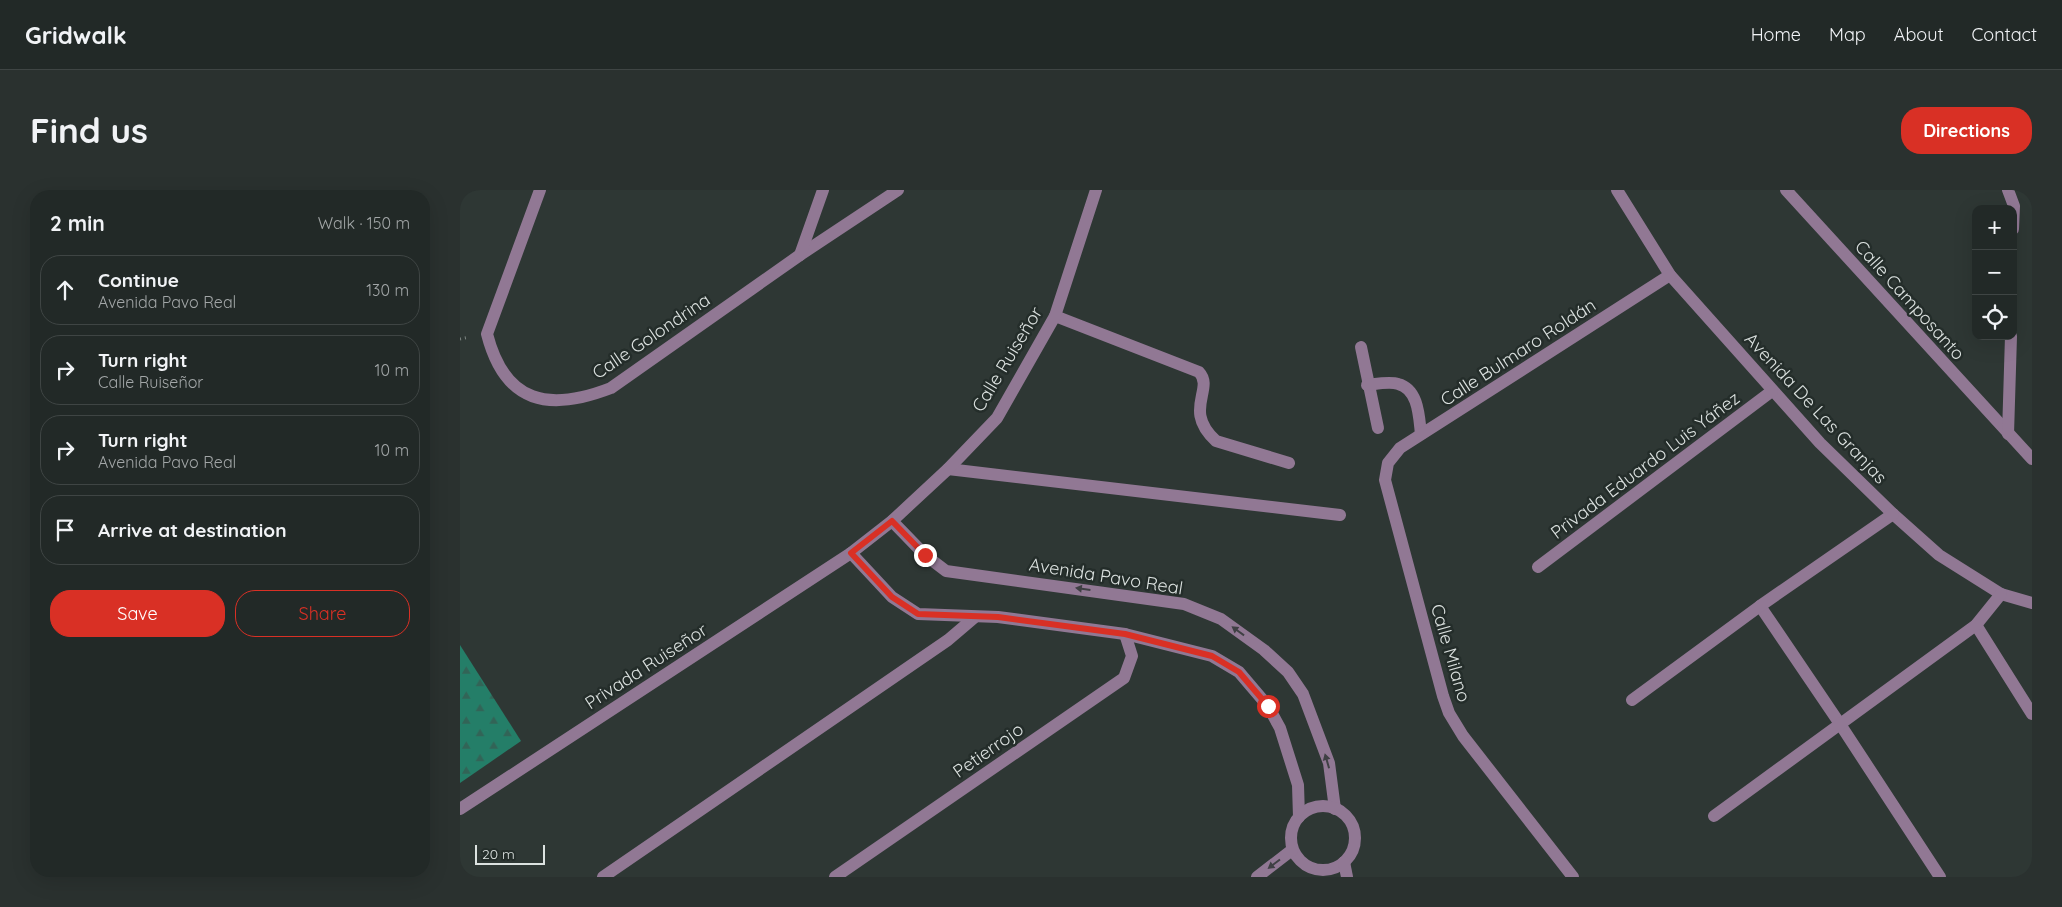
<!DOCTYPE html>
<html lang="en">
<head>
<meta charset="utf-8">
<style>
  :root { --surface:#222927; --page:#2a312f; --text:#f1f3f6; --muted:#a2a6a7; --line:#3f4544; --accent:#d93025 }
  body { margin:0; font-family:Quicksand,sans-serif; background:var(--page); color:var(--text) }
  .controls { position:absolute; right:15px; top:15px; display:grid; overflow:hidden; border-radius:10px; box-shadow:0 5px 20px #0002 }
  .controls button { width:45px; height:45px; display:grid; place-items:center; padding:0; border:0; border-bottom:1px solid var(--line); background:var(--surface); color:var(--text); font:25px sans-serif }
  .scale { position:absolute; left:15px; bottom:12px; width:70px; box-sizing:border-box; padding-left:5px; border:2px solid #dce2e0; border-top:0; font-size:14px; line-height:18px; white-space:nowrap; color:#dce2e0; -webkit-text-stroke:4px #242d2a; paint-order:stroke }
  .stop { position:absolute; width:15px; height:15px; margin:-11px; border:4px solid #d93025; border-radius:50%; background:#fff }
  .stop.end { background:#d93025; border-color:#fff; box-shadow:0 1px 5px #0008 }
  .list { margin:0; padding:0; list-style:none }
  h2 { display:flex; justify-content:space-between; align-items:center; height:65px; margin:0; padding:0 20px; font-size:21px }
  h2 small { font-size:16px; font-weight:400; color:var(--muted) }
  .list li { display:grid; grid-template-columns:32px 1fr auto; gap:15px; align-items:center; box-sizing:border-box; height:70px; margin:0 10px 10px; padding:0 10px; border:1px solid var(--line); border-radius:20px }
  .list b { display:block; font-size:19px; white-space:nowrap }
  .list p { margin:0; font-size:16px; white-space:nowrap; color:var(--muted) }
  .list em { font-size:16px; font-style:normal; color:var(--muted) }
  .actions { display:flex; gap:10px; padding:15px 20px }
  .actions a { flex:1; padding:11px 0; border:1px solid var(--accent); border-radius:20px; text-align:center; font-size:18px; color:var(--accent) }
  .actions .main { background:var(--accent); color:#fff }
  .icon { flex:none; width:28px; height:28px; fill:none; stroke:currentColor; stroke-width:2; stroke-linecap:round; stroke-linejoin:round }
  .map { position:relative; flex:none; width:1572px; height:687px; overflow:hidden; border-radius:20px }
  header { display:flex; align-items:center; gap:30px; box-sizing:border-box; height:70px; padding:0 25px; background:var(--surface); border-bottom:1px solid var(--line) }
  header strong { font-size:24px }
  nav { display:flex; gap:28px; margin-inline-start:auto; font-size:18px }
  .intro { display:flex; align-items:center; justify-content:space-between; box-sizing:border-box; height:120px; padding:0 30px }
  h1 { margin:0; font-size:35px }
  .button { padding:12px 22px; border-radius:20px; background:var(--accent); color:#fff; font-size:18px; font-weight:700 }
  main { display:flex; gap:30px; padding:0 30px }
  aside { flex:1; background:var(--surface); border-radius:20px; box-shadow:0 5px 20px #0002 }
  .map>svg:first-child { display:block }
  .forest { fill:url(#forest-firs) }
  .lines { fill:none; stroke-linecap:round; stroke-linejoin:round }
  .path { stroke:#7e8683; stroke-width:3; stroke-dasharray:1 4; stroke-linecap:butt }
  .minor { stroke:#917894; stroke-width:12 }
  .oneway { fill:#3f4044 }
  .route { stroke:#d93025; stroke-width:6 }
  .labels { text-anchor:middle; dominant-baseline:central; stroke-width:5; stroke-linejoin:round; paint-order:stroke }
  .street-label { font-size:18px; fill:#dce2e0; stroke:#242d2a }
</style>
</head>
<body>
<header>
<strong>Gridwalk</strong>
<nav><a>Home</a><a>Map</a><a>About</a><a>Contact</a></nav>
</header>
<div class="intro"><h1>Find us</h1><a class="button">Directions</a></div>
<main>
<aside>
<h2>2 min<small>Walk · 150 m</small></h2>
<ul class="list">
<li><svg class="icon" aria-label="ahead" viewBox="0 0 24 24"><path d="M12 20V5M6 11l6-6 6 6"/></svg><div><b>Continue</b><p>Avenida Pavo Real</p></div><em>130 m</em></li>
<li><svg class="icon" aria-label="right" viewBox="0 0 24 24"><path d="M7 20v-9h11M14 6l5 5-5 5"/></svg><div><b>Turn right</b><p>Calle Ruiseñor</p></div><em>10 m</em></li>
<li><svg class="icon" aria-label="right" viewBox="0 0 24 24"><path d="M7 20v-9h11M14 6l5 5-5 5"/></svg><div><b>Turn right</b><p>Avenida Pavo Real</p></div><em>10 m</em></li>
<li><svg class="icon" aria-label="arrive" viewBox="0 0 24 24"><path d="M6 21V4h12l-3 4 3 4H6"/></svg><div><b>Arrive at destination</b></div></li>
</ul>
<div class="actions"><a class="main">Save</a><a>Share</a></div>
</aside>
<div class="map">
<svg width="1572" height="687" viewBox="0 0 1572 687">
  <defs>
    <pattern id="forest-firs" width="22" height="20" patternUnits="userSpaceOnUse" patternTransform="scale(1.25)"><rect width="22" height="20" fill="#247e68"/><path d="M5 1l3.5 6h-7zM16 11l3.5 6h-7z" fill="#326457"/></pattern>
  </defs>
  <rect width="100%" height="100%" fill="#2e3734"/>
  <path class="forest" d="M0,455L61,551L0,593Z"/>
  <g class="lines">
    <path class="path" d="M0,149L9,147"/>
    <g class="minor">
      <path d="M80,0L27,144C45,214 89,222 151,198L340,65L438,0"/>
      <path d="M1157,0L1210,85L1360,253L1433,324L1479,365L1541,404L1572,413"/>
      <path d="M1326,0L1572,269"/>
      <path d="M1548,0L1554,16L1553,39"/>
      <path d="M340,65L363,0"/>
      <path d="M595,126L739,182C755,199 722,220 756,251L829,273"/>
      <path d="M901,157L918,238"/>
      <path d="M907,195C916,194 930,191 938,194C959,199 959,228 961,244"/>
      <path d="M1548,244L1551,146"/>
      <path d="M488,279L880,325"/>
      <path d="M432,331L465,365L486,381L724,414L761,429L804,460L828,482L843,504L869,573L875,619"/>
      <path d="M391,363L432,407L458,424L538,427L665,444L752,466L779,482L808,516L820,538L838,595L839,627"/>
      <path d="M1078,377L1312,201"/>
      <path d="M1300,416L1380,534L1480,687"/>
      <path d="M1516,435L1572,524"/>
      <path d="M1172,510L1300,416L1433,324"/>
      <circle cx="863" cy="648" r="32"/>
      <path d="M0,619L391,363L432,331L488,279L537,228L595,126L636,0"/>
      <path d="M1254,626L1516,435L1541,404"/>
      <path d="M884,672L887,687"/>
      <path d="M143,687L488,450L515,427"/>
      <path d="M375,687L664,488L672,466L665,444"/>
      <path d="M797,687L832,660"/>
      <path d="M1113,687L1003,546L989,523L983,506L925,290L928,273L940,258L1210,85"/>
    </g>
  </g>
  <defs><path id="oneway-solid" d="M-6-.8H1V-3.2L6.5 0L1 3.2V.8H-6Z" transform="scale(1.25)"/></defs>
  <g class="oneway">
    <use href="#oneway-solid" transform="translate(623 399) rotate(-172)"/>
    <use href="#oneway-solid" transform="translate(778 441) rotate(-144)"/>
    <use href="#oneway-solid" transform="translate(867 571) rotate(-106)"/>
    <use href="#oneway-solid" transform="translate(814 674) rotate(143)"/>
  </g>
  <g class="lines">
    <path class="route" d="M465,365L432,331L391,363L432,407L458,424L538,427L665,444L752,466L779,482L808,516"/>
  </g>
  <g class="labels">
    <g class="street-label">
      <text transform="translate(1450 110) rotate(48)">Calle Camposanto</text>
      <text transform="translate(191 146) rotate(-34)">Calle Golondrina</text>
      <text transform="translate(1058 162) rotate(-33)">Calle Bulmaro Roldán</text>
      <text transform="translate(547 169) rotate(-59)">Calle Ruiseñor</text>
      <text transform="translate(1356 218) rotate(47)">Avenida De Las Granjas</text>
      <text transform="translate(1185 275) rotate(-37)">Privada Eduardo Luis Yáñez</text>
      <text transform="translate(646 386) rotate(9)">Avenida Pavo Real</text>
      <text transform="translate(991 463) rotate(74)">Calle Milano</text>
      <text transform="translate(186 476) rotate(-33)">Privada Ruiseñor</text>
      <text transform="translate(528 560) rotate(-35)">Petierrojo</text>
    </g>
  </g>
</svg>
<div class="controls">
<button>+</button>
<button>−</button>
<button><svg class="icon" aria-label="locate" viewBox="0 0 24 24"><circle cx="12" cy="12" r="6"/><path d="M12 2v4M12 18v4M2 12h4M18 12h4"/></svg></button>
</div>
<div class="scale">20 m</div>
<div class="stop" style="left:808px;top:516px"></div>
<div class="stop end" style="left:465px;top:365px"></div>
</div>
</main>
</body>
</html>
